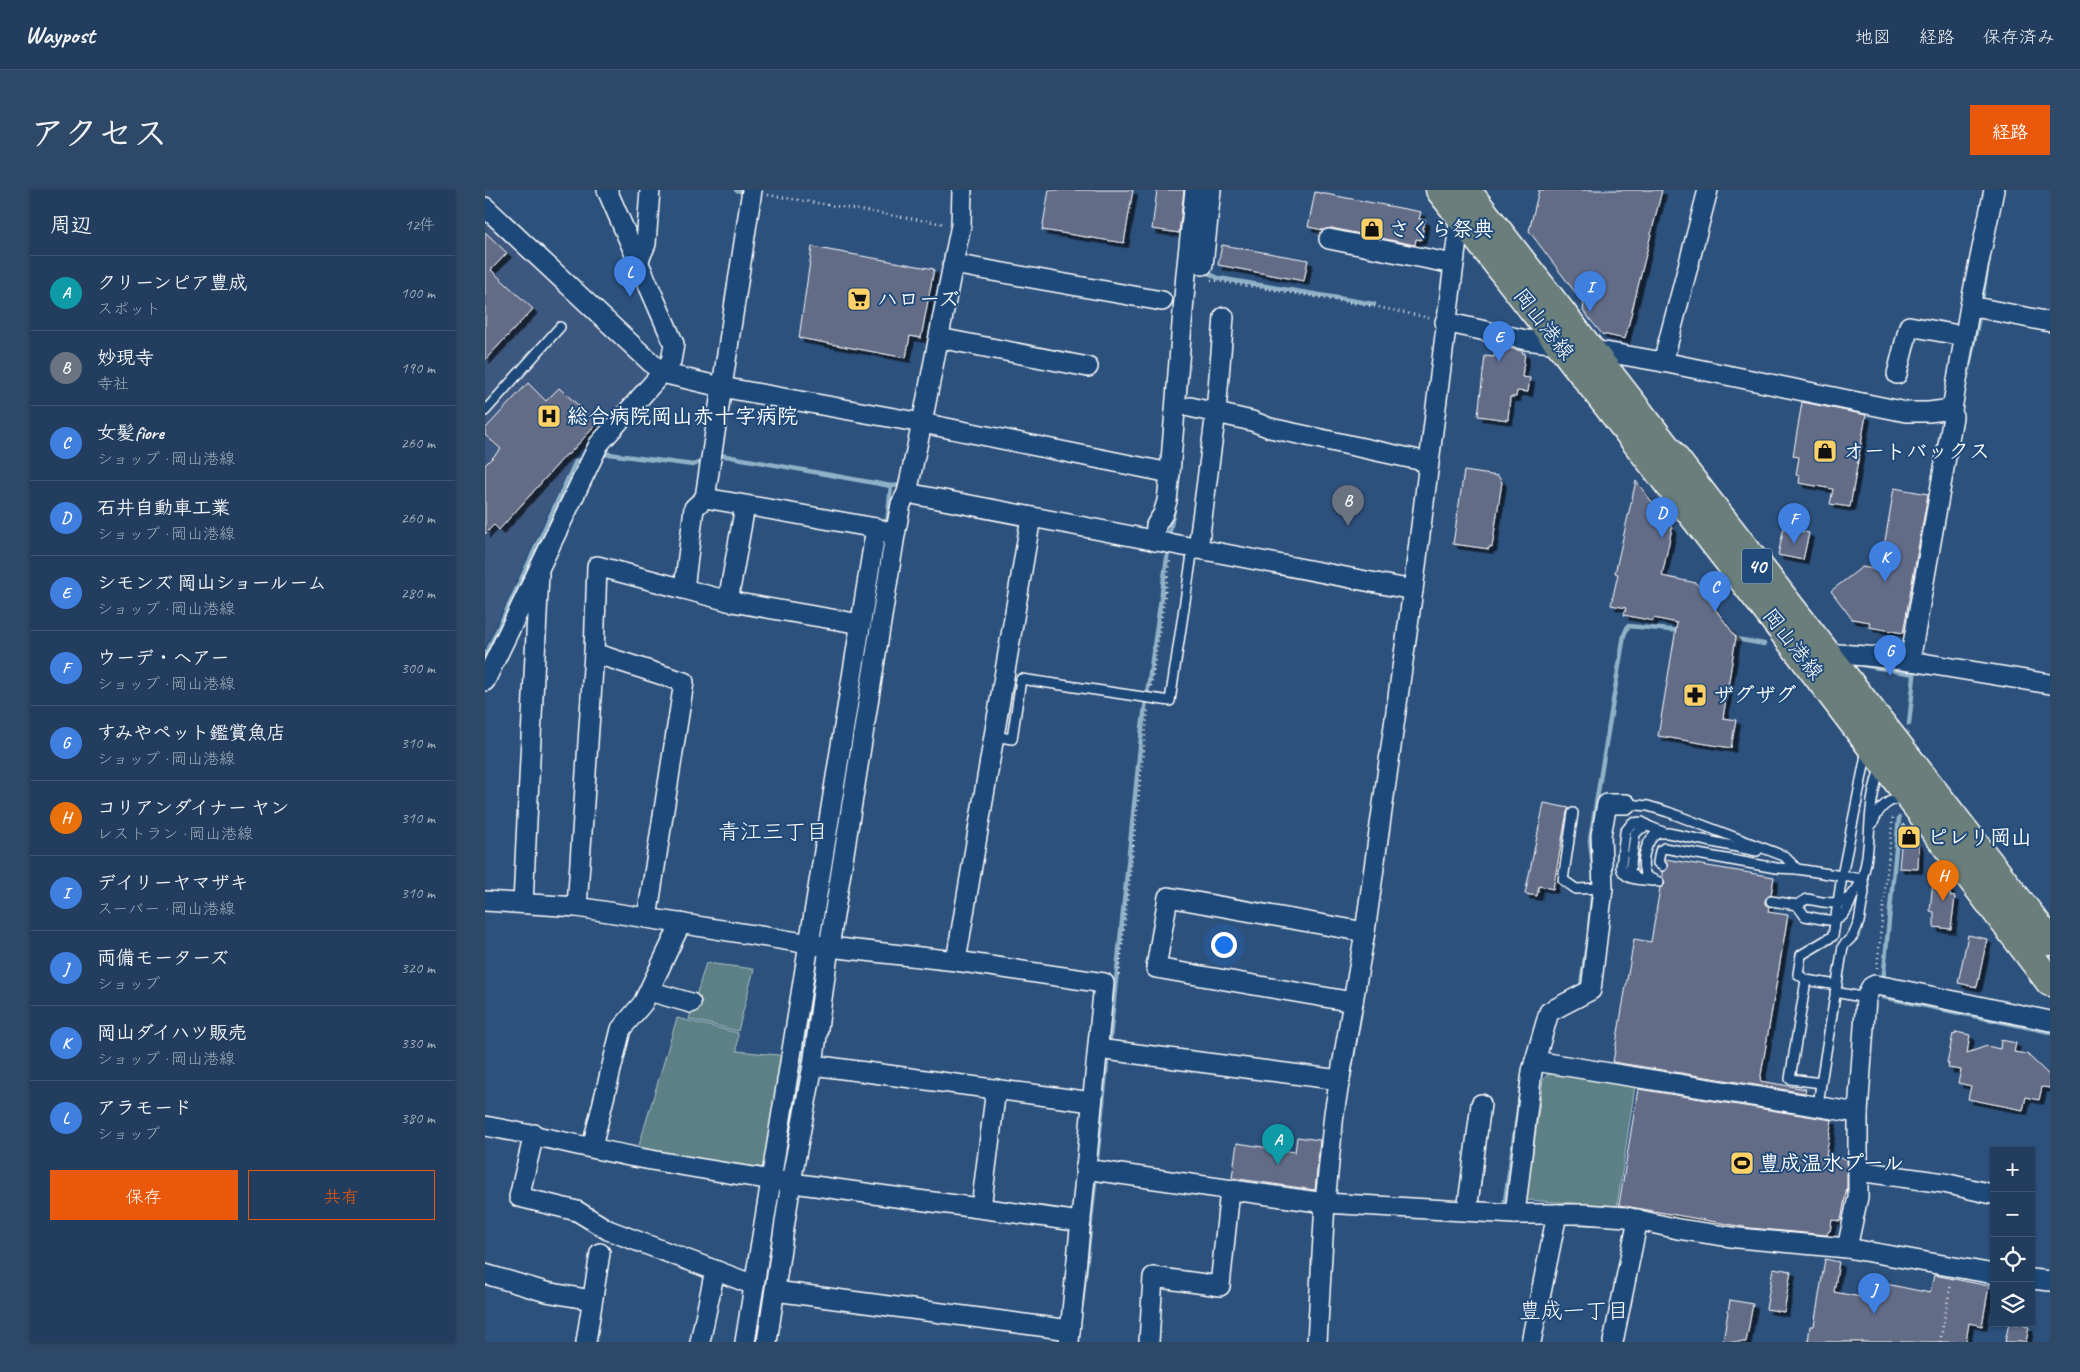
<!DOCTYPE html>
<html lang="ja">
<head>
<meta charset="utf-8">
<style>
  :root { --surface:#223d5e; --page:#2e4867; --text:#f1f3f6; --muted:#a2aebc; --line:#3f5673; --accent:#ea580c }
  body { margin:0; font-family:Caveat,"Klee One",sans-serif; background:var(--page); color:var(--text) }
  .controls { position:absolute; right:15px; bottom:15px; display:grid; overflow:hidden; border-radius:0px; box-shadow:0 1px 4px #0004 }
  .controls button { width:45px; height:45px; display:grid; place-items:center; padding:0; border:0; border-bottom:1px solid var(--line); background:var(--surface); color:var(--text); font:25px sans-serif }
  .you { position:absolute; left:738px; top:754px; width:18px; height:18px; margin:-12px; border:4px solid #fff; border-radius:50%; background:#1a73e8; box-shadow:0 0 0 8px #1a73e833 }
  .badge { display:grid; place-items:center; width:32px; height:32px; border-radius:50%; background:var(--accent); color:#fff; font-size:16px; font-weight:700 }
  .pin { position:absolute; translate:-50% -41px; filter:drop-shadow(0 1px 2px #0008) }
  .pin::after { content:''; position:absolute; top:26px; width:18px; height:15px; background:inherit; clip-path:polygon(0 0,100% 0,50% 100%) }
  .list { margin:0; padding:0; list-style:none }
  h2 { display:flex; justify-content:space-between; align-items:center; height:65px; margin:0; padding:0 20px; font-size:21px }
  h2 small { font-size:16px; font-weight:400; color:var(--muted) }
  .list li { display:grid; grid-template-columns:32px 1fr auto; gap:15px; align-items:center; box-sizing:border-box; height:75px; padding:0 20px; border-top:1px solid var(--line) }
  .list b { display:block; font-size:19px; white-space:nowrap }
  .list p { margin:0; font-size:16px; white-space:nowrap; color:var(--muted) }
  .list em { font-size:16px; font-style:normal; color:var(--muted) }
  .actions { display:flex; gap:10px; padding:15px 20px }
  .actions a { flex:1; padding:11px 0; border:1px solid var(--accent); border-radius:0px; text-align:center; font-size:18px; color:var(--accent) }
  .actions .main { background:var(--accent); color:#fff }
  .icon { flex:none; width:28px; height:28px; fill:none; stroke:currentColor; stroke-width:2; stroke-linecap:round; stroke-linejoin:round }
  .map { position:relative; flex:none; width:1565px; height:1152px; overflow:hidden; border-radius:0px }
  header { display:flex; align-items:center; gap:30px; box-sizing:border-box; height:70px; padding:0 25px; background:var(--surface); border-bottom:1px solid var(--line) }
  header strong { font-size:24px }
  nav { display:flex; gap:28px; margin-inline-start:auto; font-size:18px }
  .intro { display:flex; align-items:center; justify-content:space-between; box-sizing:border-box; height:120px; padding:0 30px }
  h1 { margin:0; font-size:35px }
  .button { padding:12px 22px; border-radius:0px; background:var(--accent); color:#fff; font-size:18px; font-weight:700 }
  main { display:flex; gap:30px; padding:0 30px }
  aside { flex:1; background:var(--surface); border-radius:0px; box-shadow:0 1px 4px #0004 }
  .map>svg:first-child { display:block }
  .built { fill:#3e5980 }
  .green { fill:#5c8085; stroke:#aec0c2 }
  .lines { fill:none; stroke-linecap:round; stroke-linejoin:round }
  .stream { stroke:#90b2c7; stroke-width:4.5 }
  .building { fill:#646c87; stroke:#fff; filter:url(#shadow) }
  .service-casing { stroke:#fff; stroke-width:12 }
  .minor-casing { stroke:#fff; stroke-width:22 }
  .primary-casing { stroke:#fff; stroke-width:31 }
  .path { stroke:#fff; stroke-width:2.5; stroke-dasharray:1 4; stroke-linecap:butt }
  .service { stroke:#1f4a7a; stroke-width:9 }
  .minor { stroke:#1f4a7a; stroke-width:19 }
  .primary { stroke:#6b7f7c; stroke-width:28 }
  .labels { text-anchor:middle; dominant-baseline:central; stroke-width:4; stroke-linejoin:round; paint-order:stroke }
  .shield { fill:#1f4a7a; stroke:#bcc9d7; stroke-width:1 }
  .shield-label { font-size:20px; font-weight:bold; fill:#fff }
  .poi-label { font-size:21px; font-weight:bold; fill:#fff; stroke:#1f4a7a; text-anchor:start }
  .street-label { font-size:21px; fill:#fff; stroke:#1f4a7a }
  .neighbourhood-label { font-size:22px; fill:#fff; stroke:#1f4a7a }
</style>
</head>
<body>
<header>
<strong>Waypost</strong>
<nav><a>地図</a><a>経路</a><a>保存済み</a></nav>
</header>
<div class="intro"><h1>アクセス</h1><a class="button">経路</a></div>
<main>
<aside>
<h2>周辺<small>12件</small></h2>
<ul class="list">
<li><span class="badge" style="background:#0f9aa8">A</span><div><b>クリーンピア豊成</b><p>スポット</p></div><em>100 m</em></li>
<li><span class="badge" style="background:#6b7280">B</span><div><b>妙現寺</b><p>寺社</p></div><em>190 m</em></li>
<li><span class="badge" style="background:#3f7fe0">C</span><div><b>女髪fiore</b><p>ショップ · 岡山港線</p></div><em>260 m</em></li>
<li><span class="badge" style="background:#3f7fe0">D</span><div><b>石井自動車工業</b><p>ショップ · 岡山港線</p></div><em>260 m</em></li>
<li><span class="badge" style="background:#3f7fe0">E</span><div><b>シモンズ 岡山ショールーム</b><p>ショップ · 岡山港線</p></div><em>280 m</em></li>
<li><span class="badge" style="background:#3f7fe0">F</span><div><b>ウーデ・ヘアー</b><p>ショップ · 岡山港線</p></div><em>300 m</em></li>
<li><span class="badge" style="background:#3f7fe0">G</span><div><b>すみやペット鑑賞魚店</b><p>ショップ · 岡山港線</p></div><em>310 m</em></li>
<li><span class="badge" style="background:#e8710a">H</span><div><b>コリアンダイナー ヤン</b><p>レストラン · 岡山港線</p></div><em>310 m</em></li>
<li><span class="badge" style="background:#3f7fe0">I</span><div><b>デイリーヤマザキ</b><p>スーパー · 岡山港線</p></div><em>310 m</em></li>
<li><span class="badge" style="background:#3f7fe0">J</span><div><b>両備モーターズ</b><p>ショップ</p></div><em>320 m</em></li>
<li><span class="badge" style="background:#3f7fe0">K</span><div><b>岡山ダイハツ販売</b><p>ショップ · 岡山港線</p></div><em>330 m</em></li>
<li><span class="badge" style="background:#3f7fe0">L</span><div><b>アラモード</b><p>ショップ</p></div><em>380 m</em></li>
</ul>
<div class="actions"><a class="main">保存</a><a>共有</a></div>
</aside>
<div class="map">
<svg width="1565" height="1152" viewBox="0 0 1565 1152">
  <defs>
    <filter id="shadow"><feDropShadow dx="4.5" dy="4.5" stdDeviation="0" flood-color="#0009"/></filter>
  </defs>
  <rect width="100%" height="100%" fill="#2d517d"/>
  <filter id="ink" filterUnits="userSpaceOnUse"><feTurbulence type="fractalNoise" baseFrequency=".02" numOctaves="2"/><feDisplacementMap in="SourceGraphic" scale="10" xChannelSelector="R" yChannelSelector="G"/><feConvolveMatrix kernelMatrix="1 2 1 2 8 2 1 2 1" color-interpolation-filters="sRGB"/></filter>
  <g filter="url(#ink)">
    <path class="built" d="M0,26L169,182L88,269L0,456Z"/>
    <g class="green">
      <path d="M221,773L269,779L253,841L204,829Z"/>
      <path d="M192,828L253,843L252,861L303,866L284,977L277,982L152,962Z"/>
      <path d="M1069,884L1150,896L1132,1016L1041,1010L1058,890L1062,885Z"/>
    </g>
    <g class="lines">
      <g class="stream">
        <path d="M251,0L260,2"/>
        <path d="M717,80L733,88L889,114"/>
        <path d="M1496,115L1504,68"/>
        <path d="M1483,181L1495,122"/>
        <path d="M115,266L124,264L208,275L220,270"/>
        <path d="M232,266L235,265L406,296"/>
        <path d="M402,334L406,296L419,295"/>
        <path d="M684,345L689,320"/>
        <path d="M1246,448L1279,454"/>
        <path d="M0,467L91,271L100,269"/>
        <path d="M1377,475L1429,484"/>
        <path d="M1424,534L1430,477"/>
        <path d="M1104,739L1109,686L1105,650L1139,445L1143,436L1196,441"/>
        <path d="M1398,791L1414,628"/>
        <path d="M1091,798L1096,795L1102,754"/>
        <path d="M1398,801V807L1565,842"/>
        <path d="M625,848L657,538L683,361"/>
        <path d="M863,895L877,814"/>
        <path d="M307,938L331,783"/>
        <path d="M612,969L622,873"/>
        <path d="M1019,1018L1038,885"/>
        <path d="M1090,1033L1115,1034"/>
        <path d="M597,1114L610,993"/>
        <path d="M272,1152L279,1112"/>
      </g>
    </g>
    <g class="building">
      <path d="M564,0H648L639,53L557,40Z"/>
      <path d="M672,0H699L694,43L667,39Z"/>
      <path d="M1054,0H1177L1140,149L1117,144L1098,121L1099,114L1044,41Z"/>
      <path d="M830,2L936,22L934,29L940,30L936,50L931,49L930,55L846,38L838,40L823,37Z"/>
      <path d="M0,42L22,63L6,80L48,119L0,170Z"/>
      <path d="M737,55L823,70L819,91L733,75Z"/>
      <path d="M327,57L449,79L436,148L425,146L421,168L314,148Z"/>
      <path d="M1011,155L1037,161V163H1040L1037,187L1045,188L1043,202L1032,201L1031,207H1025L1023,230L993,226L1000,166L1009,167Z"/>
      <path d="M43,193L61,211L74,198L113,233L83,265L82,264L14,340L9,335L0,344V275L16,259L0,245V239Z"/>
      <path d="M1317,212L1381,225L1365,317L1345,314L1348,299L1314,293L1315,286L1311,285L1314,267L1308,266Z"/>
      <path d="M979,281L1013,286L1017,292L1007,357L1005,356L1004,359L968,354Z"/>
      <path d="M1151,291L1187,338L1177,386L1211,393L1251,447L1238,528L1251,530L1246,558L1173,546L1192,433L1169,428L1168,431L1139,425L1141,418L1126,415L1133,384L1130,383Z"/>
      <path d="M1409,298L1443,304L1418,443L1384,437L1385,432L1367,429L1346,401L1377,377L1395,380Z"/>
      <path d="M1299,337L1324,343L1318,370L1293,365Z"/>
      <path d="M1059,613L1084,618L1082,622L1068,699L1054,696L1052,706L1040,704Z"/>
      <path d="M1418,634L1434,655L1433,679L1414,678Z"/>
      <path d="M1180,669L1289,687L1286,705L1280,710V714L1284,717L1283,722L1303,725L1275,891L1321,899L1320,903L1128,872L1149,749L1166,752L1175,698L1180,694L1177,686V682L1183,677Z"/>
      <path d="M1449,681L1461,688L1460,698L1465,699V706L1470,707L1466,739L1449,737V722L1445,721Z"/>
      <path d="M1483,745L1502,749L1492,797L1473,793Z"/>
      <path d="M1471,842L1485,845L1482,863L1502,856L1515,859L1516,850L1531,853L1529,862L1542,864L1565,886V898L1557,897L1554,910L1541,907L1538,920L1483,909L1486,896L1473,893L1476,880L1463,878L1464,873H1462L1468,844L1470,845Z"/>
      <path d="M1153,899L1347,930L1341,966L1362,969V997L1356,1031L1347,1030L1345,1041L1343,1042L1342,1045L1265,1038L1134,1015Z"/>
      <path d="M812,947L835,950L830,1000L747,988L752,953L810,962Z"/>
      <path d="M1340,1069L1354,1072L1349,1102L1397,1111L1401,1094L1445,1103L1449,1085L1504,1096L1497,1136L1484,1133L1481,1152H1323L1325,1136H1329Z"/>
      <path d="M1288,1078L1306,1081L1299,1122L1281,1119Z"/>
      <path d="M1245,1110L1268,1114L1261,1152H1238Z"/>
      <path d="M1524,1133L1544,1137L1541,1152H1520Z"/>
    </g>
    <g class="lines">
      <g class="service-casing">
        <g id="service">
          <path d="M0,221L75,137"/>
          <path d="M509,546L527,549L536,489L685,511L708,358"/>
          <path d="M1141,614L1163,616L1183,622L1299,666L1312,679L1357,686L1382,560"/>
          <path d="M1088,623L1078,690L1091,699L1118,698"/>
          <path d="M1388,633C1394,617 1403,609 1420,607"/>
          <path d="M1177,676L1173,673L1175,661L1179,658L1291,678L1312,679"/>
          <path d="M1152,689L1145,681L1150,644L1155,639L1163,636"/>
          <path d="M1167,691C1155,689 1139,691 1136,677L1140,642L1147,633L1157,632L1163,636L1178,642"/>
          <path d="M1174,692L1162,687C1154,675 1160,650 1173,643H1183L1272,661"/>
          <path d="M1286,711L1312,715L1322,709C1334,711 1349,716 1360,710C1386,697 1383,644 1386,620C1387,606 1391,591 1395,578"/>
          <path d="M1312,715L1320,726C1352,732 1357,736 1369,703"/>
          <path d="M1321,790L1305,889L1336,893L1358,756L1368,746L1374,732L1379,702L1378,689L1357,686L1348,746L1316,765L1313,784L1321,790L1352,795"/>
          <path d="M1350,802L1381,808"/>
          <path d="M1333,917L1336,893"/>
        </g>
      </g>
      <g class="minor-casing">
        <g id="minor">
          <path d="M0,17L177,183L236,197L437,233L685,283"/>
          <path d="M844,49L968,74"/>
          <path d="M153,72L161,54L165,0"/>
          <path d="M468,74L677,111"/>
          <path d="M718,75L726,0"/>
          <path d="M1485,116L1565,132"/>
          <path d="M960,132L1041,150L1074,154L1178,172L1421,222H1444L1467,219"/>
          <path d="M454,148L603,177"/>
          <path d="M1178,172L1223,0"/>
          <path d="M1412,184L1424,136L1479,146"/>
          <path d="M705,217L767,231L785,238L943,272"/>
          <path d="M422,303L928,400"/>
          <path d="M220,308L391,338L402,342"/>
          <path d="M670,351L671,335L678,324L682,311L685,283L701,84L710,0"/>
          <path d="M713,359L731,222L739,127"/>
          <path d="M199,399L247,412L376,434"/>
          <path d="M243,411L260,316"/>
          <path d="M1334,466L1340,463L1381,466L1425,471L1565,494"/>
          <path d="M1425,471L1468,227L1467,219L1485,116L1509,0"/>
          <path d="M0,491L114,254L177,183L186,171L189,154L122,0"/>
          <path d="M0,711L92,717L344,757L471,771L619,793L584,1152"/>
          <path d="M38,713L54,383"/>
          <path d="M92,717L109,463"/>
          <path d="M162,728L199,492L109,463L112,376L199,399L209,318L220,308L267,0"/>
          <path d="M471,771L546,327"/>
          <path d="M164,801L206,813"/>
          <path d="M868,812L671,778L683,707L880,742"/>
          <path d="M613,859L855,890"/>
          <path d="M1050,871L1373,923"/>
          <path d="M328,875L607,912"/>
          <path d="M0,936C52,945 103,958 155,968C301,995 449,1011 596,1032"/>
          <path d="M49,944L34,1007L92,1021L123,1040L269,1095"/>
          <path d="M107,957L136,839L158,813L196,733"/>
          <path d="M600,979L840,1013L1030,1024H1099L1141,1027L1193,1039L1253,1048L1362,1058L1509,1084"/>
          <path d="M1373,981L1459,993L1507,1004"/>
          <path d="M496,1018L511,899"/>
          <path d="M982,1021L996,914"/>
          <path d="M1030,1024L1047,881L1064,822L1106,800L1118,698L1116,645L1122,614H1141"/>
          <path d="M1362,1058L1373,1007V923L1381,808L1386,797L1390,795L1402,797L1565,831"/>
          <path d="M0,1084L61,1102L107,1110"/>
          <path d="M1546,1089L1565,1091"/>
          <path d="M290,1101L585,1140"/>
          <path d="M101,1152L115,1063"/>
          <path d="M215,1152L230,1080"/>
          <path d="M260,1152L391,338"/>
          <path d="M282,1152L306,992L328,875L344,757L410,345L416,314L422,303L437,233L468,74L476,35L477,0"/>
          <path d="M664,1152L668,1087L735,1096L745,1000"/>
          <path d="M832,1152L840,1013L849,923L880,742L928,400L975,26"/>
          <path d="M1046,1152L1072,1024"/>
          <path d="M1128,1152L1153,1029"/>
        </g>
      </g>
      <g class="primary-casing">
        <g id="primary">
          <path d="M955,0L1322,472L1565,792"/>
          <path d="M981,0L1565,751"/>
        </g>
      </g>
      <g class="path">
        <path d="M283,5L460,34"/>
        <path d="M726,90L893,117L944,128"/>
        <path d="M666,496L685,371"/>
        <path d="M1392,778L1408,625"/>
        <path d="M634,785L663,519"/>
        <path d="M1455,1152L1466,1093"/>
      </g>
      <use href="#service" class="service"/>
      <use href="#minor" class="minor"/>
      <use href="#primary" class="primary"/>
    </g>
  </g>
  <defs>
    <g id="shop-square" transform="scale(1.25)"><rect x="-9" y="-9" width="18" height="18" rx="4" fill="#ffd166" stroke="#1f4a7a"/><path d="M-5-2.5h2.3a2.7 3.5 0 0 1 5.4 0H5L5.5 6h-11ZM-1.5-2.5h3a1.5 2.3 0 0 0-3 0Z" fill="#111"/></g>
    <g id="supermarket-square" transform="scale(1.25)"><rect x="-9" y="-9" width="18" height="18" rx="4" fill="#ffd166" stroke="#1f4a7a"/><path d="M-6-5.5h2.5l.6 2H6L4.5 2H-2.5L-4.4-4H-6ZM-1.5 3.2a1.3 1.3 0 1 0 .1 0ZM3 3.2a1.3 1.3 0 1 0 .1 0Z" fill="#111"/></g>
    <g id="hospital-square" transform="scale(1.25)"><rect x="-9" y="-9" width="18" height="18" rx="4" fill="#ffd166" stroke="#1f4a7a"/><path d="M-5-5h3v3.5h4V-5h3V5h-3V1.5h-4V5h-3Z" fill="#111"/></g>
    <g id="pharmacy-square" transform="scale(1.25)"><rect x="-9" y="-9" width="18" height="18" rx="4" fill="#ffd166" stroke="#1f4a7a"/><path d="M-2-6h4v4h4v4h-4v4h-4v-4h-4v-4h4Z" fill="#111"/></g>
    <g id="stadium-square" transform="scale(1.25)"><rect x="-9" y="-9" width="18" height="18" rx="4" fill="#ffd166" stroke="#1f4a7a"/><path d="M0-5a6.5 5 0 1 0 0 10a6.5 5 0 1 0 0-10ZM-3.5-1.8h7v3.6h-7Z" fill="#111"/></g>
  </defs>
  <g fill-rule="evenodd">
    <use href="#shop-square" x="887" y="39"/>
    <use href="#supermarket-square" x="374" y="109"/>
    <use href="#hospital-square" x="64" y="226"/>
    <use href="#shop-square" x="1340" y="261"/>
    <use href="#pharmacy-square" x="1210" y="505"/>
    <use href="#shop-square" x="1424" y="647"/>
    <use href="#stadium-square" x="1257" y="973"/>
  </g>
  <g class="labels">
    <rect class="shield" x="1257" y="358.5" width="30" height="35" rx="4"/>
    <g class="shield-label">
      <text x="1272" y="376">40</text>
    </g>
    <g class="poi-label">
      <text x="904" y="39">さくら祭典</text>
      <text x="392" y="109">ハローズ</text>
      <text x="82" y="226">総合病院岡山赤十字病院</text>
      <text x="1358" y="261">オートバックス</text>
      <text x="1228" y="505">ザグザグ</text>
      <text x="1442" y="647">ピレリ岡山</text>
      <text x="1274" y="973">豊成温水プール</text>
    </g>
    <g class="street-label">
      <text transform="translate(1059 134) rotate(52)">岡山港線</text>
      <text transform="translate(1308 454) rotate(52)">岡山港線</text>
    </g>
    <g class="neighbourhood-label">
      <text x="288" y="642">青江三丁目</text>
      <text x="1089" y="1121">豊成一丁目</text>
    </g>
  </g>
</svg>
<div class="controls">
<button>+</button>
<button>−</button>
<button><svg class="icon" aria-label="locate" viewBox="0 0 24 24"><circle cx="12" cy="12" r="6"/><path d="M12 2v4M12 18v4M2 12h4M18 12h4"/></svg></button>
<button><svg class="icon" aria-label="layers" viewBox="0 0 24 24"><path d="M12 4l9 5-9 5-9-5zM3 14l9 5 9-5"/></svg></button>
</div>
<div class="you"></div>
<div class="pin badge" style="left:793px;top:975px;background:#0f9aa8">A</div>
<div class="pin badge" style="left:863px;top:336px;background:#6b7280">B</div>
<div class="pin badge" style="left:1230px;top:422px;background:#3f7fe0">C</div>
<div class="pin badge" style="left:1177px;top:348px;background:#3f7fe0">D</div>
<div class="pin badge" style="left:1014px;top:172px;background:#3f7fe0">E</div>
<div class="pin badge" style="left:1309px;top:354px;background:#3f7fe0">F</div>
<div class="pin badge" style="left:1405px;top:486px;background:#3f7fe0">G</div>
<div class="pin badge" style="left:1458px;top:711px;background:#e8710a">H</div>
<div class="pin badge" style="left:1105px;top:122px;background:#3f7fe0">I</div>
<div class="pin badge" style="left:1389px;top:1124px;background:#3f7fe0">J</div>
<div class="pin badge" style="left:1400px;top:392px;background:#3f7fe0">K</div>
<div class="pin badge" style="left:145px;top:107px;background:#3f7fe0">L</div>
</div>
</main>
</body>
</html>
